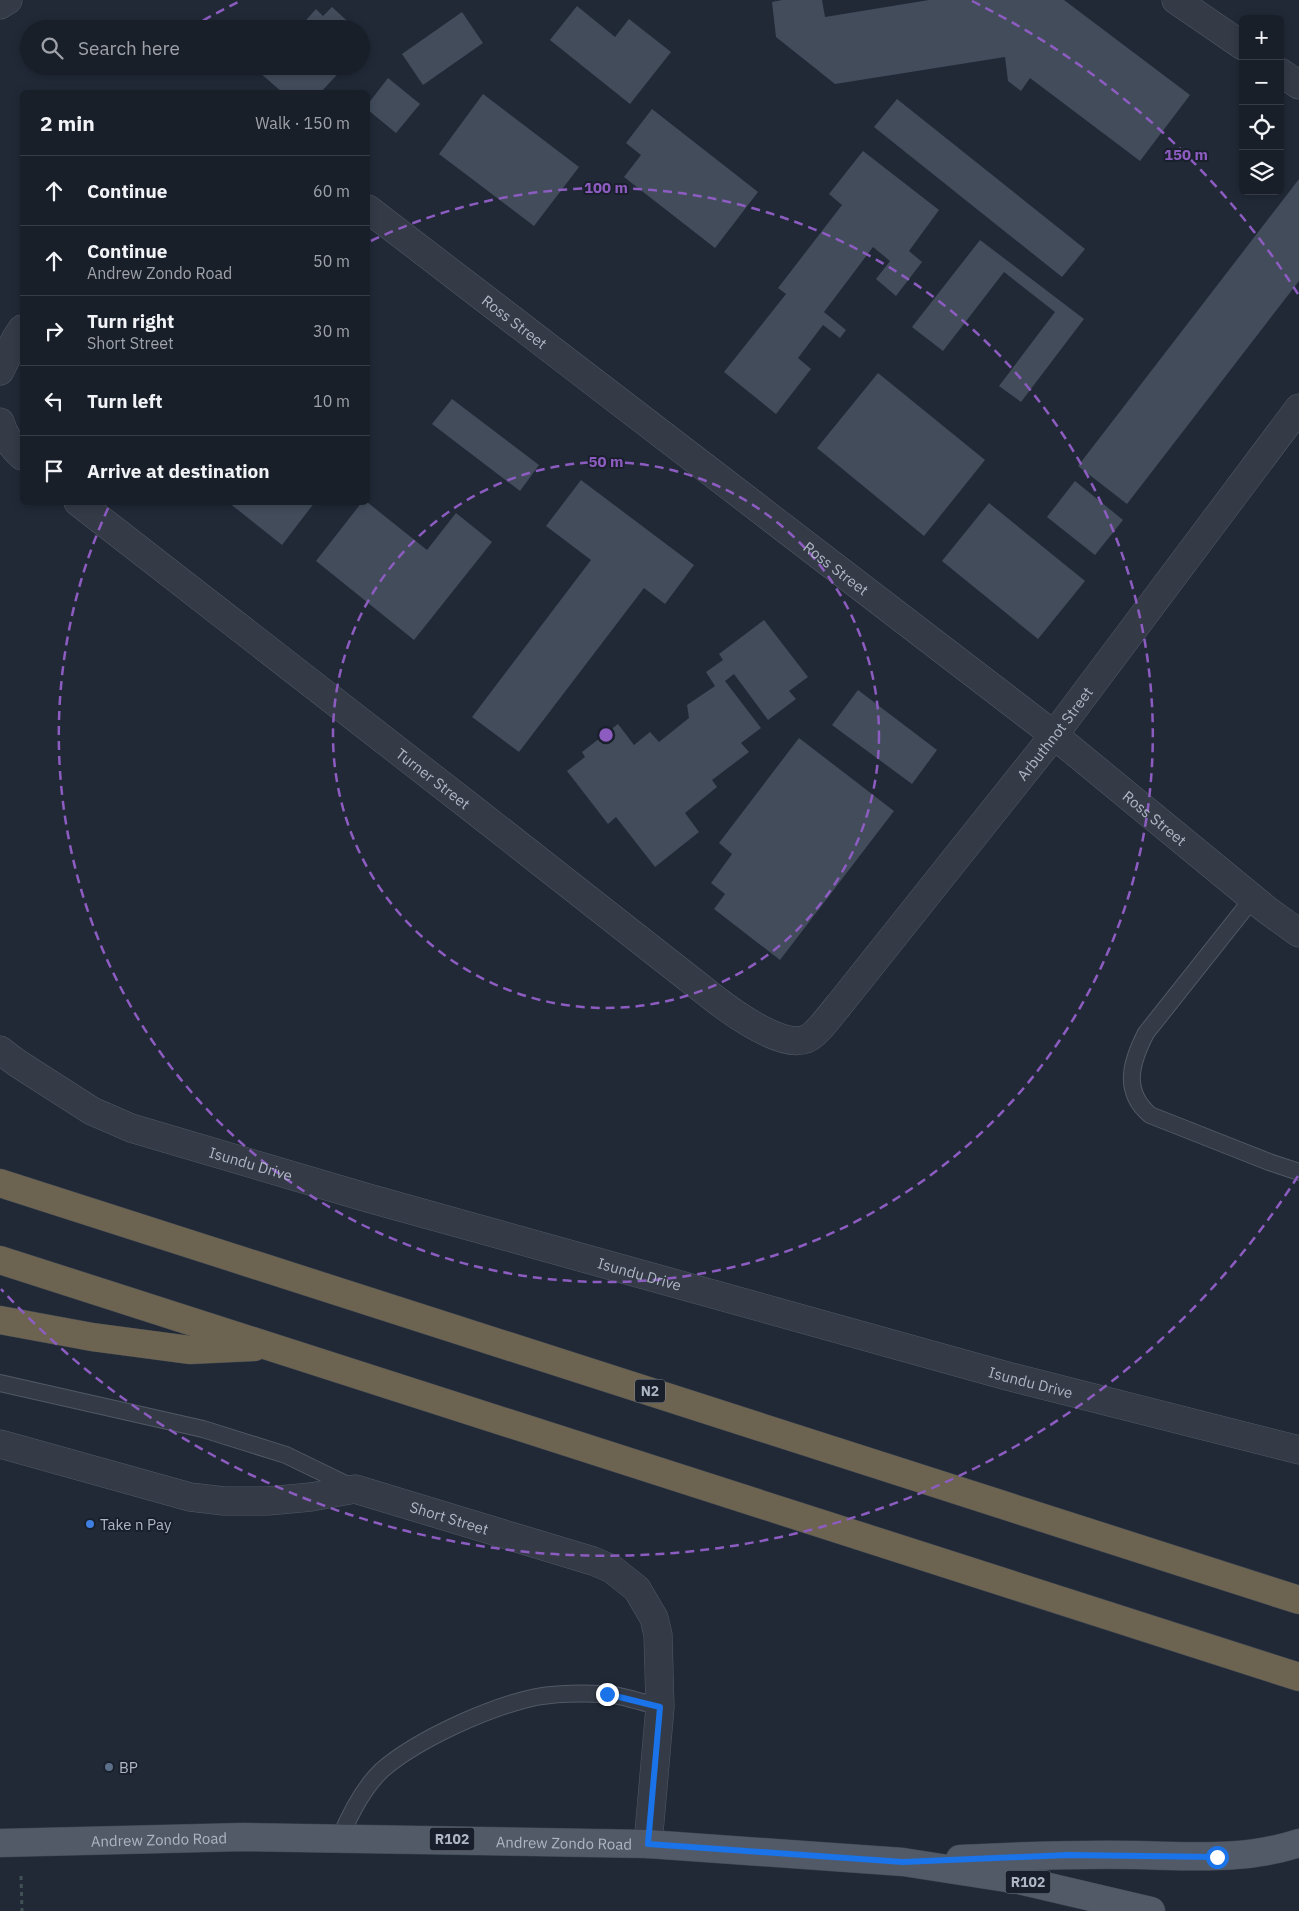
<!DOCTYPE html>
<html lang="en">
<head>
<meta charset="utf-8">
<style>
  :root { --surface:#191f29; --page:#262c35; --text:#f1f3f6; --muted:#9fa2a8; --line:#373d46 }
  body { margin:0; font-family:"IBM Plex Sans",sans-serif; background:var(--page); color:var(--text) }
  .controls { position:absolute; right:15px; top:15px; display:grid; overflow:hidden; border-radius:8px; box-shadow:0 2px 8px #0003 }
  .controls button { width:45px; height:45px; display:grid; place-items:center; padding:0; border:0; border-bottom:1px solid var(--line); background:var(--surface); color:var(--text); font:25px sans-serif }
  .stop { position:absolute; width:15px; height:15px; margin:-11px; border:4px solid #1a73e8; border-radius:50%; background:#fff }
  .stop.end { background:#1a73e8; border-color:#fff; box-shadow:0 1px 5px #0008 }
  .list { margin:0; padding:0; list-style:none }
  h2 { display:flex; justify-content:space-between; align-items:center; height:65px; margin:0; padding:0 20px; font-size:21px }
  h2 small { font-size:16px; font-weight:400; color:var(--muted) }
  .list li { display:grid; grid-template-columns:32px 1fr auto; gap:15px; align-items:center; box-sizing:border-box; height:70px; padding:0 20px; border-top:1px solid var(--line) }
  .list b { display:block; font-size:19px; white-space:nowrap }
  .list p { margin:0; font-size:16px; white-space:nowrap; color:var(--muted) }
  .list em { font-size:16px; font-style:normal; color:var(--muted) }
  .icon { flex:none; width:28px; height:28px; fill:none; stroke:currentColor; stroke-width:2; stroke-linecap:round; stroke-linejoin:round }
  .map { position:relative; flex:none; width:1299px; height:1911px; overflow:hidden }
  .search { position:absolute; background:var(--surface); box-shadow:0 2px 8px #0003; left:20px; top:20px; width:350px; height:55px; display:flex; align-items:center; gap:12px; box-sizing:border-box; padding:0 18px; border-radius:28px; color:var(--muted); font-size:19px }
  .panel { position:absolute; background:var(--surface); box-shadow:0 2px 8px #0003; left:20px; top:90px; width:350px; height:415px; border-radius:8px }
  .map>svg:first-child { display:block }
  .building { fill:#424c5b }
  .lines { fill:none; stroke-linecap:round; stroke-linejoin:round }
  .service-casing { stroke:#515965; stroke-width:18 }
  .minor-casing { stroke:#515965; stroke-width:29 }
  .primary-casing { stroke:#3d4451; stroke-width:29 }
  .motorway-casing { stroke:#3e4652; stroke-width:29 }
  .path { stroke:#405255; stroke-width:3; stroke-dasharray:4 4; stroke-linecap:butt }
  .service { stroke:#343b47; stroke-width:16 }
  .minor { stroke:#343b47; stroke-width:28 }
  .primary { stroke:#525a67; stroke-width:28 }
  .motorway { stroke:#6d6351; stroke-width:28 }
  .route { stroke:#1a73e8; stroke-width:6 }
  .ring { fill:none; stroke:#8d5cc1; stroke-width:2.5; stroke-dasharray:9 6 }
  .shop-dot { fill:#3f7fe0; stroke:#19202c; stroke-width:2 }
  .service-dot { fill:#5c6f8a; stroke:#19202c; stroke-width:2 }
  .labels { text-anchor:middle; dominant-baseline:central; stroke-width:4; stroke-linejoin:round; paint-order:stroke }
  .shield { fill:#19202c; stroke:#818996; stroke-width:1 }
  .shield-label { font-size:14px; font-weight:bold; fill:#aeb6c4 }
  .street-label { font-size:15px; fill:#aeb6c4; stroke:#19202c }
  .poi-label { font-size:15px; fill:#aeb6c4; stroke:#19202c; text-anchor:start }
  .centre { fill:#8d5cc1; stroke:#19202c; stroke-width:2.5 }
  .ring-label { font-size:15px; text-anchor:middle; font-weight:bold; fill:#8d5cc1; stroke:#19202c; stroke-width:4; stroke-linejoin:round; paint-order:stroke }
</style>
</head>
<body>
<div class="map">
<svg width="1299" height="1911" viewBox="0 0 1299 1911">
  <rect width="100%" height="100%" fill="#212937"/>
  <g class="building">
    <path d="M782,0H822L825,17L929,0H1064L1190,95L1140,161L1030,78L1021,91L1008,81L1005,57L835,84L776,37L772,2Z"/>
    <path d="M577,6L615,37L629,19L671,52L630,104L550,40Z"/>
    <path d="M332,7L356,29H298L316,9L323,16Z"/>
    <path d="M462,12L483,43L423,85L402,54Z"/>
    <path d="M361,34L369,41L361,49Z"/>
    <path d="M264,66H345L321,92H282L259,72Z"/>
    <path d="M388,78L420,104L396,133L368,110V104Z"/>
    <path d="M483,94L579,167L534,226L439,154Z"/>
    <path d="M897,99L1085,249L1062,277L874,127Z"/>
    <path d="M652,109L758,192L715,248L624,177L641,155L626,143Z"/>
    <path d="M863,151L939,210L909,251L922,262L896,296L876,279L890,261L873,247L824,312L846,330L840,338L823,325L798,358L811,369L776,414L724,372L786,294L778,288L842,205L829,194Z"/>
    <path d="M1299,179V281L1127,504L1078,466Z"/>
    <path d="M980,240L1084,319L1021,402L999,386L1055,312L1004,272L943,351L912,327Z"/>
    <path d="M878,373L985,460L924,536L817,448Z"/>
    <path d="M452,399L539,465L520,491L432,424Z"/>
    <path d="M581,480L694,565L665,604L644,588L519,752L472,717L591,560L546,526Z"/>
    <path d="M1075,481L1123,520L1095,555L1047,517Z"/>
    <path d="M228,502H315L282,545Z"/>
    <path d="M362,502H367L427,550L456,513L492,542L414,640L316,561Z"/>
    <path d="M989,503L1085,581L1038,639L942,561Z"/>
    <path d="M764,620L808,677L789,691L796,699L768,720L734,674L725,681L761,728L741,743L749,752L712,780L717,787L685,813L699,832L655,867L616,817L608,824L567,771L585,757L582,752L618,724L634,745L650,732L659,742L689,718L687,705L715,686L706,672L723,660L719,654Z"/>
    <path d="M858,690L937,750L912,784L832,725Z"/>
    <path d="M799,738L894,811L780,960L714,909L725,894L711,883L732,854L719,843Z"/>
  </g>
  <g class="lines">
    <g class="service-casing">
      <g id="service">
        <path d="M1253,898L1146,1033C1131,1062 1122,1091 1150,1115L1269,1162L1299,1172"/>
        <path d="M0,1383L203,1429L286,1455L354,1488"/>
        <path d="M340,1838C350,1814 363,1788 382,1770C418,1739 489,1707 536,1697C558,1693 582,1693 605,1694C623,1695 643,1703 660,1707"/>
      </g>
    </g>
    <g class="minor-casing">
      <g id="minor">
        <path d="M1176,0L1243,46"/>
        <path d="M0,5L8,0"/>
        <path d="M1280,72L1299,85"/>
        <path id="s1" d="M368,209L1054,735L1267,910L1299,933"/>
        <path d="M0,371L16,338L22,329"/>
        <path d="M0,422C4,435 12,447 22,456"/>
        <path id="s2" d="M78,502L478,813L715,999C733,1013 783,1049 806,1039C817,1035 831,1014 839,1005L1054,735L1299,408"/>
        <path id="s3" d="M0,1050L17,1063L92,1111L131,1128L368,1198L1007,1376L1299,1450"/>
        <path id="s4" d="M0,1444L190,1497L224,1501H268L311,1497L355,1489L593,1561L612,1569L637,1589L654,1618L658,1635L660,1707L648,1844"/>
      </g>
    </g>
    <g class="primary-casing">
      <g id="primary">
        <path id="s5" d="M0,1843L244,1837L648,1844L903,1862L1019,1880L1151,1911"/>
        <path d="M960,1859C1018,1856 1077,1854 1136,1855C1192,1856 1244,1861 1299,1843"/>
      </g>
    </g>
    <g class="motorway-casing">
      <g id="motorway">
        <path d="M0,1183L1299,1600"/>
        <path d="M0,1260L1299,1677"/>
        <path d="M0,1320L92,1337L190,1350L254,1347"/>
      </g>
    </g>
    <path class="path" d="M21,1876L22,1911"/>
    <use href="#service" class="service"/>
    <use href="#minor" class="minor"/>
    <use href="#primary" class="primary"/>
    <use href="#motorway" class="motorway"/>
  </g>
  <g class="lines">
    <path class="route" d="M607,1694L660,1707L648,1844L903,1862L1068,1855L1217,1857"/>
  </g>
  <g class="ring">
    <circle cx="606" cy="735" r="273"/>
    <path d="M371 241A547 547 0 1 1 110 504"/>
    <path d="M1298 1176A820 820 0 0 1 1 1289M190 28A820 820 0 0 1 240 1M972 1A820 820 0 0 1 1298 294"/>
  </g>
  <circle class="shop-dot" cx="90" cy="1524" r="5"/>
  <circle class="service-dot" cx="109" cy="1767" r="5"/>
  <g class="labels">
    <g class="shield">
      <rect x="635" y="1379.5" width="30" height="23" rx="4"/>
      <rect x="429.5" y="1827.5" width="45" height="23" rx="4"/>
      <rect x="1005.5" y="1870.5" width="45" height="23" rx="4"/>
    </g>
    <g class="shield-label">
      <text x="650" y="1391">N2</text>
      <text x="452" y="1839">R102</text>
      <text x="1028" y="1882">R102</text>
    </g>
    <g class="street-label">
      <text stroke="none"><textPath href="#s1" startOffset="185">Ross Street</textPath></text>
      <text stroke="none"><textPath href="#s1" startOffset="590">Ross Street</textPath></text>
      <text stroke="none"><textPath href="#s2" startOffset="1305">Arbuthnot Street</textPath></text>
      <text stroke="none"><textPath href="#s2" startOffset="450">Turner Street</textPath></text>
      <text stroke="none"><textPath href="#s1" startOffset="995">Ross Street</textPath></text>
      <text stroke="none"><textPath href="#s3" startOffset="278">Isundu Drive</textPath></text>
      <text stroke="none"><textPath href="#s3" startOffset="682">Isundu Drive</textPath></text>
      <text stroke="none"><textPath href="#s3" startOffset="1088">Isundu Drive</textPath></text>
      <text stroke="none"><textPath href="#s4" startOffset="462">Short Street</textPath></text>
      <text stroke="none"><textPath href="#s5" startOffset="159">Andrew Zondo Road</textPath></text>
      <text stroke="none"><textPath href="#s5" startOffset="564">Andrew Zondo Road</textPath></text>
    </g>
    <g class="poi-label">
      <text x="100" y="1524">Take n Pay</text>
      <text x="119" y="1767">BP</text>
    </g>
  </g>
  <circle cx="606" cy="735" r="8" class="centre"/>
  <g class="ring-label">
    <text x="1186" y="160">150 m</text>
    <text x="606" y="193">100 m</text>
    <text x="606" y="467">50 m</text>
  </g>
</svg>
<div class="controls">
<button>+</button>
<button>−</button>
<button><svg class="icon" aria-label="locate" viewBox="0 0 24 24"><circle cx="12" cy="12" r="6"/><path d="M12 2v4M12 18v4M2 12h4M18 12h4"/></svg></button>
<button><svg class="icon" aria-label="layers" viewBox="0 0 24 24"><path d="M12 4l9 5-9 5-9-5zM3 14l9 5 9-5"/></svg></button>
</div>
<div class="stop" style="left:1217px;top:1857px"></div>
<div class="stop end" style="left:607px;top:1694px"></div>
<div class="search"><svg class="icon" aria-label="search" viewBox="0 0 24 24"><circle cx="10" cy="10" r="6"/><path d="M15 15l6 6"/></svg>Search here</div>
<section class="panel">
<h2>2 min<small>Walk · 150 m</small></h2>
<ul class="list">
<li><svg class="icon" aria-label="ahead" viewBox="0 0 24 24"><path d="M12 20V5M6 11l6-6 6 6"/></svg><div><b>Continue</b></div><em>60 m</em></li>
<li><svg class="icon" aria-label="ahead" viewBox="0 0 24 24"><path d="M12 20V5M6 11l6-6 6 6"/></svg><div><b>Continue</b><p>Andrew Zondo Road</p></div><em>50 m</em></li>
<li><svg class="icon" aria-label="right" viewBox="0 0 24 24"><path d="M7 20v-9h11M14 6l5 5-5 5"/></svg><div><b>Turn right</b><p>Short Street</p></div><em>30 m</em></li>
<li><svg class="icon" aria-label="left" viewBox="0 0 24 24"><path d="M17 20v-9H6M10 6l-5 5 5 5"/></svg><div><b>Turn left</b></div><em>10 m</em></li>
<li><svg class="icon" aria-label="arrive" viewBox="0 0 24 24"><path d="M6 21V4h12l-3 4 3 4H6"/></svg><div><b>Arrive at destination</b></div></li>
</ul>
</section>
</div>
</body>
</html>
